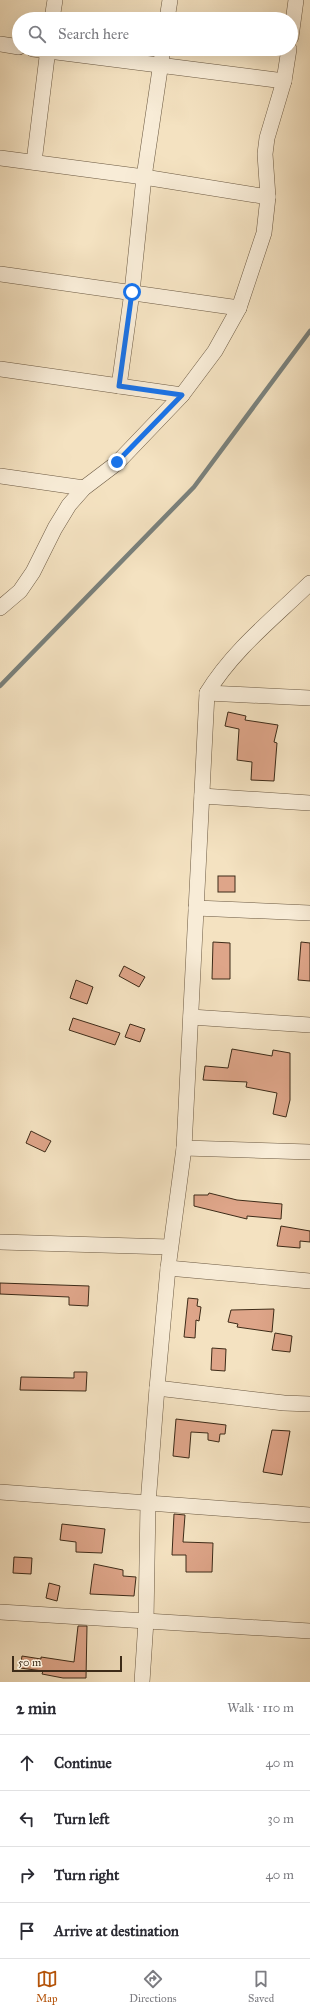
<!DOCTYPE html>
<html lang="en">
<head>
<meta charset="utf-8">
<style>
  :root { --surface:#fff; --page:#f7f7f7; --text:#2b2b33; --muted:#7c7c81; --line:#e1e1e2; --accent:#b45309 }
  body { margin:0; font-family:"IM FELL Great Primer",serif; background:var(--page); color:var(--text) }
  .scale { position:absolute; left:12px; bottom:10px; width:110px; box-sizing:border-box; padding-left:4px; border:2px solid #3d2b18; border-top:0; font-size:11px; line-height:14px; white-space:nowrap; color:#3d2b18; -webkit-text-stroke:3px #f8ecd7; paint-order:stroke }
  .stop { position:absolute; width:12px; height:12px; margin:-9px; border:3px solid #1a73e8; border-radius:50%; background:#fff }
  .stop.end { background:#1a73e8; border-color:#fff; box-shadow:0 1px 4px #0008 }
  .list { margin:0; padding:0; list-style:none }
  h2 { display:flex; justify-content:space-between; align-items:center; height:52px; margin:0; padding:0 16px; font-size:17px }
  h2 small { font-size:13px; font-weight:400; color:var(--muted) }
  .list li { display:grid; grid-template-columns:26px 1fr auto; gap:12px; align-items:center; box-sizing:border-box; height:56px; padding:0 16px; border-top:1px solid var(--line) }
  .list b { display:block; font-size:15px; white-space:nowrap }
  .list em { font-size:13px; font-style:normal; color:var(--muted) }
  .icon { flex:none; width:22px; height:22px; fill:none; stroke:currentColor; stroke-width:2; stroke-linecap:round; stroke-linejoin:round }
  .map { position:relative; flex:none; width:310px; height:1682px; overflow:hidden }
  .search { position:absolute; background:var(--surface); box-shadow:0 4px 16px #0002; left:12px; right:12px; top:12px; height:44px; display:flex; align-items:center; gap:10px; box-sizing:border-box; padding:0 14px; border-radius:22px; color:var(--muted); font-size:15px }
  .sheet { height:276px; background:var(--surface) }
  nav { display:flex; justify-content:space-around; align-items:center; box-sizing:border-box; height:56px; border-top:1px solid var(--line); background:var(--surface); font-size:11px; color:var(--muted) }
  nav a { display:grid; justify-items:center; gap:2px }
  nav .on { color:var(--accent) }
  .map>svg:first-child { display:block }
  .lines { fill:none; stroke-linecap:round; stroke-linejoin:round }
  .stream { stroke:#7a817c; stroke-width:4.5 }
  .building { fill:#dea589; stroke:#3d2b18 }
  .minor-casing { stroke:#6b5942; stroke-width:16 }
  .minor { stroke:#f8ecd7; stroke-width:15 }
  .route { stroke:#1a73e8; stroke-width:5 }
</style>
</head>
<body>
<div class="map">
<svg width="310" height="1682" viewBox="0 0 310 1682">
  <rect width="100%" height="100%" fill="#f4e2c1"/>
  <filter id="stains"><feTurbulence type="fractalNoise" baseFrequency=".005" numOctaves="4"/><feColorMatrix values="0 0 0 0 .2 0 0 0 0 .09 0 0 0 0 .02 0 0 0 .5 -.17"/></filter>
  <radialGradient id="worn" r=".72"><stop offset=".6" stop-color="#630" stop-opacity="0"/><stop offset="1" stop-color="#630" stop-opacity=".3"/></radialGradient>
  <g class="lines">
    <path class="stream" d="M0,686L194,487L310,331"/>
  </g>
  <g class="building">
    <path d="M228,712L246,716L245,720L278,725L274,742L277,743L274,781L251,780L252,762L237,760L239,729L225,726Z"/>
    <rect x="218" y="876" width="17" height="16"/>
    <path d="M213,942L230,943V979H212Z"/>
    <path d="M301,942L310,943V981L298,980Z"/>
    <path d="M124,966L145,977L139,987L119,976Z"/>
    <path d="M76,980L93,987L87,1004L70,998Z"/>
    <path d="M73,1018L120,1033L115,1045L69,1030Z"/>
    <path d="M130,1024L145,1029L140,1042L125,1037Z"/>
    <path d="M232,1049L272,1056L273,1050L290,1053V1100L286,1117L273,1114L277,1093L246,1087L247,1082L203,1080L205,1066L228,1068Z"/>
    <path d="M31,1131L51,1141L45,1152L26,1143Z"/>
    <path d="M209,1193L237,1200L282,1204L281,1219L247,1216V1219L194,1206V1195H208Z"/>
    <path d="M281,1226L310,1231V1242L300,1241V1248L277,1246Z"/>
    <path d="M0,1283L89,1286L88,1306L69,1305V1297L0,1294Z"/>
    <path d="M188,1298L198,1299L197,1306L201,1307L199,1321L196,1320L195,1338L184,1337Z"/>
    <path d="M274,1309L272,1332L237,1327L238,1324L228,1322L231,1310Z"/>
    <path d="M275,1333L292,1336L290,1352L272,1350Z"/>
    <path d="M212,1348L226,1349L225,1371L211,1370Z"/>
    <path d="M74,1372H87L86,1391L20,1390L21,1377L74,1378Z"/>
    <path d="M176,1419L226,1425L225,1434H220L219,1442L208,1440V1433L191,1432L189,1458L173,1456Z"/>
    <path d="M272,1430L290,1431L282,1475L263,1472Z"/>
    <path d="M174,1514L185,1515L183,1542L213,1543L212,1572H186V1555H172Z"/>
    <path d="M62,1524L105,1529L102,1553L76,1552V1542L60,1540Z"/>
    <path d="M14,1557L32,1558L31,1574L13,1573Z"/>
    <path d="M94,1564L123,1570V1576L136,1577L134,1596L90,1594Z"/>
    <path d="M49,1583L60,1586L57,1601L46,1598Z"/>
    <path d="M78,1626H87L86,1678H63L42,1674L43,1671L20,1668L22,1656L41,1659V1657L74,1662Z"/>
  </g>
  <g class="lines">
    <g class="minor-casing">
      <g id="minor">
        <path d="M52,19L55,0"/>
        <path d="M167,19L170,0"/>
        <path d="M291,37L296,0"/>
        <path d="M0,44L19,47"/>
        <path d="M33,49L284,81"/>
        <path d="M0,158L144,177L268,197"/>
        <path d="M34,162L48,49"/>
        <path d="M0,274L239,308"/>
        <path d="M0,369L182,395"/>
        <path d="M119,386L132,292L144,177L163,49"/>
        <path d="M0,476L84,488"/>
        <path d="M0,608L20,591L33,572L55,528L69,505L84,488L117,463L182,395L215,351L239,308L264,233L268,197L265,154L267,138L284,81L289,49"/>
        <path d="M207,693L310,698"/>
        <path d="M202,796L310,803"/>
        <path d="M196,908L310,913"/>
        <path d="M191,1017L310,1025"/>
        <path d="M184,1148L310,1152"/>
        <path d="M0,1242L170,1247"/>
        <path d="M168,1268L310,1281"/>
        <path d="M157,1388L284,1403L310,1404"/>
        <path d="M0,1492L310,1515"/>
        <path d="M0,1612L310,1631"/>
        <path d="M142,1682L146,1621L148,1504L157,1388L168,1268L184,1148L207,693C233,650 274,618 310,583"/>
      </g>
    </g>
    <use href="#minor" class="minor"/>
  </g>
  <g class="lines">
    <path class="route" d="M117,462L182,395L119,386L132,292"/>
  </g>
  <rect width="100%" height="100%" filter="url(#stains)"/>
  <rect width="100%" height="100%" fill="url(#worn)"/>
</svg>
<div class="scale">50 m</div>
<div class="stop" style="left:132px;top:292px"></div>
<div class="stop end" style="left:117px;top:462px"></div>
<div class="search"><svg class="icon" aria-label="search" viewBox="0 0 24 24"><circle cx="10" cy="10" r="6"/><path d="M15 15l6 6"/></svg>Search here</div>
</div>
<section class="sheet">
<h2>2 min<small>Walk · 110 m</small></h2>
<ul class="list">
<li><svg class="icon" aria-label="ahead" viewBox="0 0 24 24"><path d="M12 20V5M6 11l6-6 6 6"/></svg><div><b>Continue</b></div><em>40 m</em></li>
<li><svg class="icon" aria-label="left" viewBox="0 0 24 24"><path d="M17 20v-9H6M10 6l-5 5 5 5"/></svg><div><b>Turn left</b></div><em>30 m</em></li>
<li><svg class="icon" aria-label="right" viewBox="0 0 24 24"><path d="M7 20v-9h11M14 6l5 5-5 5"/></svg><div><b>Turn right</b></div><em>40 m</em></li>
<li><svg class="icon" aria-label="arrive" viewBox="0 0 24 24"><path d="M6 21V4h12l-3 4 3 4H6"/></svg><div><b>Arrive at destination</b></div></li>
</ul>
</section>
<nav>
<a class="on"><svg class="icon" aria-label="map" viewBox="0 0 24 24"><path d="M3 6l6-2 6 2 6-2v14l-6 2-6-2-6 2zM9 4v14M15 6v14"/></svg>Map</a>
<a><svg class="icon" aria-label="directions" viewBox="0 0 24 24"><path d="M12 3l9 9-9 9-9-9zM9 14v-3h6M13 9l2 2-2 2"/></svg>Directions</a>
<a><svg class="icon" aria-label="saved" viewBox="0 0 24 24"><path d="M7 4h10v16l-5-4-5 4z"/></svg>Saved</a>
</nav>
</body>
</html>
